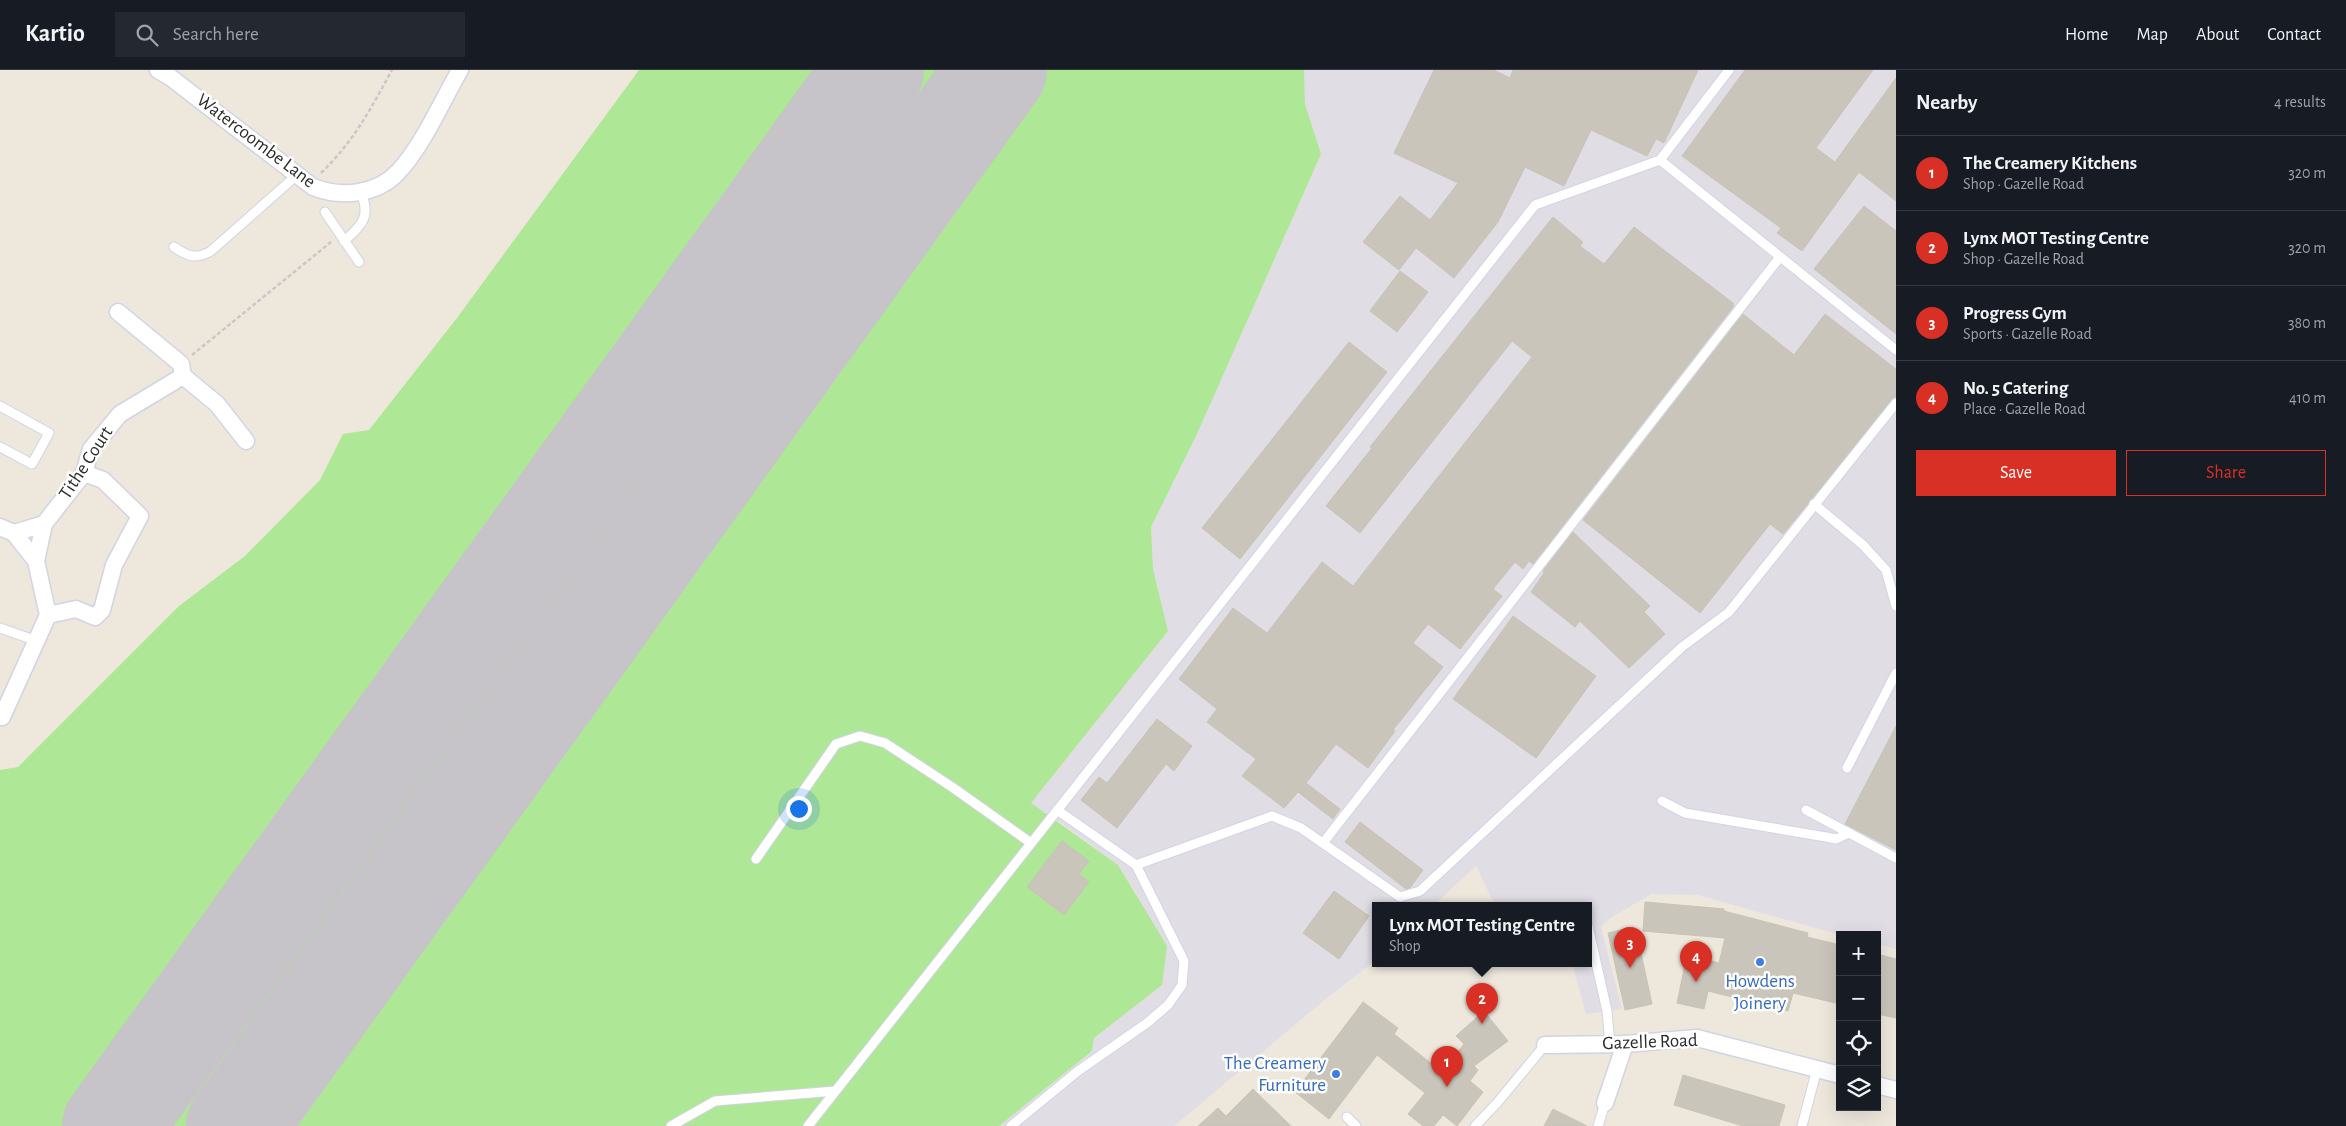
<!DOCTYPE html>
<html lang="en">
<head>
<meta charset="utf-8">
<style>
  :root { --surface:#171b24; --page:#242831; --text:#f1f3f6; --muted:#9ea1a6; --line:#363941; --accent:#d93025 }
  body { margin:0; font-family:"Alegreya Sans",sans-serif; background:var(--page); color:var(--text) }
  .controls { position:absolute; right:15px; bottom:15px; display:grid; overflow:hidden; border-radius:0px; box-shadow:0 5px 20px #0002 }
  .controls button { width:45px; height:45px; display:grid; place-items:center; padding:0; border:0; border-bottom:1px solid var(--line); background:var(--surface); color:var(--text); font:25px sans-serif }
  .you { position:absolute; left:798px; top:738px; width:18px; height:18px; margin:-12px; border:4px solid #fff; border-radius:50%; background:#1a73e8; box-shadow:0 0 0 8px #1a73e833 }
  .badge { display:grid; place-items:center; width:32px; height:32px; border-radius:50%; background:var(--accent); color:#fff; font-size:16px; font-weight:700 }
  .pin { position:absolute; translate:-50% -41px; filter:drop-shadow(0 1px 2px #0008) }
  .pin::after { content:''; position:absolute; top:26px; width:18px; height:15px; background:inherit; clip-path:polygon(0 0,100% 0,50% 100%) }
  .popup { position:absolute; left:1372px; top:832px; width:220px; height:65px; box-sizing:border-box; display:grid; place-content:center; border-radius:0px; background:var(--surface); filter:drop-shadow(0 1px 4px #0005); font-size:16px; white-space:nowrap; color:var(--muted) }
  .popup b { font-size:19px; color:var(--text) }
  .popup::after { content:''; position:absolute; left:50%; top:100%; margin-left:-10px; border:10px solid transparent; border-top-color:var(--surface) }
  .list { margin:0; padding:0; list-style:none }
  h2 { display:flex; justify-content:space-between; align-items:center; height:65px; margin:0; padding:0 20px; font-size:21px }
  h2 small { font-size:16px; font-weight:400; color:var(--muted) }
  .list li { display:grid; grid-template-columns:32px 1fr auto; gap:15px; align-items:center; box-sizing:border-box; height:75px; padding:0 20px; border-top:1px solid var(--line) }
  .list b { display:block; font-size:19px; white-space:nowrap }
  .list p { margin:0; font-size:16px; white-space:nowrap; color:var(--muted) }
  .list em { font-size:16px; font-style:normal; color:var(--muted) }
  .actions { display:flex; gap:10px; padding:15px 20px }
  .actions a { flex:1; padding:11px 0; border:1px solid var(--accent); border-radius:0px; text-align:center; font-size:18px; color:var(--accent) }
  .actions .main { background:var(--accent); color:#fff }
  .icon { flex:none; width:28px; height:28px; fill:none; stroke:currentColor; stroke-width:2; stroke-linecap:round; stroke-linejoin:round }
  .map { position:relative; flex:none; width:1896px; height:1056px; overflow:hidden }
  header { display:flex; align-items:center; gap:30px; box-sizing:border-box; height:70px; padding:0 25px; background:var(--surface); border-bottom:1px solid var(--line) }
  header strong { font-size:24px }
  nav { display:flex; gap:28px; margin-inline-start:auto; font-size:18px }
  .search { width:350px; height:45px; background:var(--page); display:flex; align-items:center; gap:12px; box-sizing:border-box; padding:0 18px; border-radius:0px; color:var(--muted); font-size:19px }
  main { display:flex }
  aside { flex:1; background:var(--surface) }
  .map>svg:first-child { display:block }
  .industrial { fill:#e0dde5 }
  .green { fill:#aee795 }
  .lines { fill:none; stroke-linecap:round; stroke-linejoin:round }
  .runway { stroke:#c6c4c9; stroke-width:100 }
  .building { fill:#c9c5bb; stroke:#c9c3b5 }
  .service-casing { stroke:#d1d4e4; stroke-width:11 }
  .minor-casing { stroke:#d1d4e4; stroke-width:19 }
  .path { stroke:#c8c8c8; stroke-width:2.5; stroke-dasharray:4 2.5; stroke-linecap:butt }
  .service { stroke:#fff; stroke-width:9 }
  .minor { stroke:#fff; stroke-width:16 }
  .shop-dot { fill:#3f7fe0; stroke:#fff; stroke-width:2 }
  .labels { text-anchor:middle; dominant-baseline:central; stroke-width:5; stroke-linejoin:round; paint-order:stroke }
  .street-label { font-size:19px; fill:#2b2b2b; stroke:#fff }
  .shop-label { font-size:19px; fill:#366cbe; stroke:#fff }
</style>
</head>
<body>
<header>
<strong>Kartio</strong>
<div class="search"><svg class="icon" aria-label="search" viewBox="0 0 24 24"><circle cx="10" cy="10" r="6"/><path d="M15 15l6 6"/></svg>Search here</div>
<nav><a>Home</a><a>Map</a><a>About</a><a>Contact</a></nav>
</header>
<main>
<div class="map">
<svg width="1896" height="1056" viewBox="0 0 1896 1056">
  <rect width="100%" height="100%" fill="#ede7dc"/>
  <path class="industrial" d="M1304,0H1896V879L1877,874V865H1841L1698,825L1651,824L1610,848L1601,857L1622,939L1586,944L1572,893H1588V835H1495L1476,796L1434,835H1376V890L1328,927L1174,1056H999L1092,981L1094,968L1162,915L1136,823L1118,795L1064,755L1030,733L1168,561L1153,499L1151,457L1197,364L1321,84L1305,34Z"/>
  <path class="green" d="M639,0H1304L1305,34L1321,84L1197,364L1151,457L1153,499L1168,561L1031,733L1118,795L1167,876L1162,915L1094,968L1092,981L999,1056H0V700L18,697L179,536L245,486L320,410L343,364L369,360L457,248Z"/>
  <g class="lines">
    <g class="runway">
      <path d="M112,1056L874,0"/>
      <path d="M236,1056L997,0"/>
    </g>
  </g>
  <g class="building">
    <path d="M1434,0H1494L1510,8L1513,0H1698L1664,73L1656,69L1647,86L1591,60L1564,116L1525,97L1498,152L1454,208L1416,178L1399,200L1363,172L1400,126L1430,150L1458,113L1394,83Z"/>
    <path d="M1745,0H1873L1816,78L1835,92L1896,8V131L1859,102L1802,181L1777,163L1781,158L1682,86Z"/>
    <path d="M1864,136L1896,161V264L1814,199Z"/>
    <path d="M1553,147L1583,172L1580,176L1604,194L1634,157L1733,233V237L1533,494L1529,491L1523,499L1515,492L1493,519L1502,526L1460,579L1428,554L1413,573L1443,597L1393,660L1395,661L1368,698L1336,674L1306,713L1340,739L1333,749L1298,722L1284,738L1242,706L1256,689L1207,652L1217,639L1179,609L1233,538L1267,563L1322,492L1353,516L1532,287L1512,271L1360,463L1326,436L1372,378L1370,377Z"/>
    <path d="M1400,201L1428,222L1397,262L1370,241Z"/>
    <path d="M1743,244L1794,285L1825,244L1896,299V326L1783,464L1770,454L1700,543L1583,450Z"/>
    <path d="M1349,272L1387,302L1240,489L1202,458Z"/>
    <path d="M1573,462L1650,536L1644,542L1665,564L1629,598L1580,551L1575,557L1531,522L1544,503L1543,501Z"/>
    <path d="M1513,546L1596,606L1536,688L1453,629Z"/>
    <path d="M1157,649L1192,676L1174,701L1166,694L1117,758L1081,730L1099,707L1107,713Z"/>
    <path d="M1896,656V780L1845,754Z"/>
    <path d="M1360,752L1423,800L1410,818L1406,819L1345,772Z"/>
    <path d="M1062,771L1089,791L1079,804L1089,812L1064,845L1027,817Z"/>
    <path d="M1334,821L1369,846L1339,889L1303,863Z"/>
    <path d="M1645,832L1724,839V841L1808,863L1807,867L1840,875V934L1793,923L1788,941L1708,921L1704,939L1677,933L1687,885L1719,893L1725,868L1643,861Z"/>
    <path d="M1629,858L1627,871L1639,874L1652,934L1625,940L1608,863Z"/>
    <path d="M1877,884L1896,889V948L1877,944Z"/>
    <path d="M1363,932L1398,958L1394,964L1442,1002L1464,974L1456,966L1484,941L1508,971L1474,996L1478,1000L1470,1011L1483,1022L1457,1056L1443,1045L1434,1056H1423L1408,1044L1425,1023L1377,985L1329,1049L1295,1022Z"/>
    <path d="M1683,1005L1785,1035L1779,1056H1743L1674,1035Z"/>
    <path d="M1253,1019L1291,1056H1198L1218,1038L1226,1046Z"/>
    <path d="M1553,1039L1587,1056H1544Z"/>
  </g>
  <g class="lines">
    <g class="service-casing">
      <g id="service">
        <path d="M1660,90L1896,280"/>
        <path d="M325,142L359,192"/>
        <path d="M344,171C362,156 372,145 360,122"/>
        <path d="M174,177C187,186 196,190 211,181L297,105"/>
        <path d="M0,336L49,363L32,394L0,377"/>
        <path d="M1814,434L1863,475L1886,500L1896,536"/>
        <path d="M0,558L37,571"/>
        <path d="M1847,698L1896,603"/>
        <path d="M1662,731L1685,743L1826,767L1836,769L1849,763"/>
        <path d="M1806,740L1896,788"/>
        <path d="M1323,773L1780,187"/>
        <path d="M756,789L836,674L860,666L885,673L952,717L1031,773"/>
        <path d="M1136,795L1272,746L1301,758L1400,827L1420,821L1682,577L1729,542L1896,333"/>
        <path d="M1588,856L1607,941L1610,974"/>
        <path d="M1347,1047L1356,1056"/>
        <path d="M671,1056L715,1031L835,1021"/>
        <path d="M808,1056L1535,135L1660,90L1729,0"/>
        <path d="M1011,1056L1078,1001L1147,953L1168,935L1182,915L1184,891L1136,795L1057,740"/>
        <path d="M1475,1056L1497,1033L1545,975"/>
        <path d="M1598,1056L1605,1033"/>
        <path d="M1802,1056L1817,999"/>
      </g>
    </g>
    <g class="minor-casing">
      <g id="minor">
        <path d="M158,0L170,7L313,117C341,128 377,125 398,102C422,77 442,31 460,0"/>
        <path d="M183,306L217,334L246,371"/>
        <path d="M0,457L14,463L36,491L48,545L2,647H0"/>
        <path d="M14,463L44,454L84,403L91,379L120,344L183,306L181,294L118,242"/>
        <path d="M36,491L44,454"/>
        <path d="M48,545L76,539L95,547L102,540L114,495L140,446L103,410L84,403"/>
        <path d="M1545,975L1625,974L1697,968L1840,1005"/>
        <path d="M1877,1015L1896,1020"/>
        <path d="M1605,1033L1625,974"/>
      </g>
    </g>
    <g class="path">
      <path d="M321,103C354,71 370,40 392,0"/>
      <path d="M192,285L331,172"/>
    </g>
    <use href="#service" class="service"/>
    <use href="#minor" class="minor"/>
  </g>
  <g class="shop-dot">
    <circle cx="1760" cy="892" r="5"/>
    <circle cx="1336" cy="1004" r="5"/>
  </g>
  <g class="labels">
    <g class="street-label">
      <text transform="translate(256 71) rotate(37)">Watercoombe Lane</text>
      <text transform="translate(86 393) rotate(-57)">Tithe Court</text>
      <text transform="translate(1650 972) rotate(-2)">Gazelle Road</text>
    </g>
    <g class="shop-label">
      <text x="1760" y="911">Howdens<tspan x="1760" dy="22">Joinery</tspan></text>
      <text x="1326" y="993" text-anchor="end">The Creamery<tspan x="1326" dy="22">Furniture</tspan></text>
    </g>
  </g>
</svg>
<div class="controls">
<button>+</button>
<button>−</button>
<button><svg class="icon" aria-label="locate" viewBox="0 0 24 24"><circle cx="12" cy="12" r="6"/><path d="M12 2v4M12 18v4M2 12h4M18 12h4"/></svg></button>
<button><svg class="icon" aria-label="layers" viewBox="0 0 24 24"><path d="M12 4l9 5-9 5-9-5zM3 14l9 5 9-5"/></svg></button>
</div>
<div class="you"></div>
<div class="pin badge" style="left:1447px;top:1017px">1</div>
<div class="pin badge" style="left:1482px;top:954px">2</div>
<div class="popup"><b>Lynx MOT Testing Centre</b>Shop</div>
<div class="pin badge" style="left:1630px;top:898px">3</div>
<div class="pin badge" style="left:1696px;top:912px">4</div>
</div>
<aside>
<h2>Nearby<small>4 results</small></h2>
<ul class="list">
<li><span class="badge">1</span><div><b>The Creamery Kitchens</b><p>Shop · Gazelle Road</p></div><em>320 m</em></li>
<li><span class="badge">2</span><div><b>Lynx MOT Testing Centre</b><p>Shop · Gazelle Road</p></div><em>320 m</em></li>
<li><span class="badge">3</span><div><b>Progress Gym</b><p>Sports · Gazelle Road</p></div><em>380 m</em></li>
<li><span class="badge">4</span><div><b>No. 5 Catering</b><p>Place · Gazelle Road</p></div><em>410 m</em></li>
</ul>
<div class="actions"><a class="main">Save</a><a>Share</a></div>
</aside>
</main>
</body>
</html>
